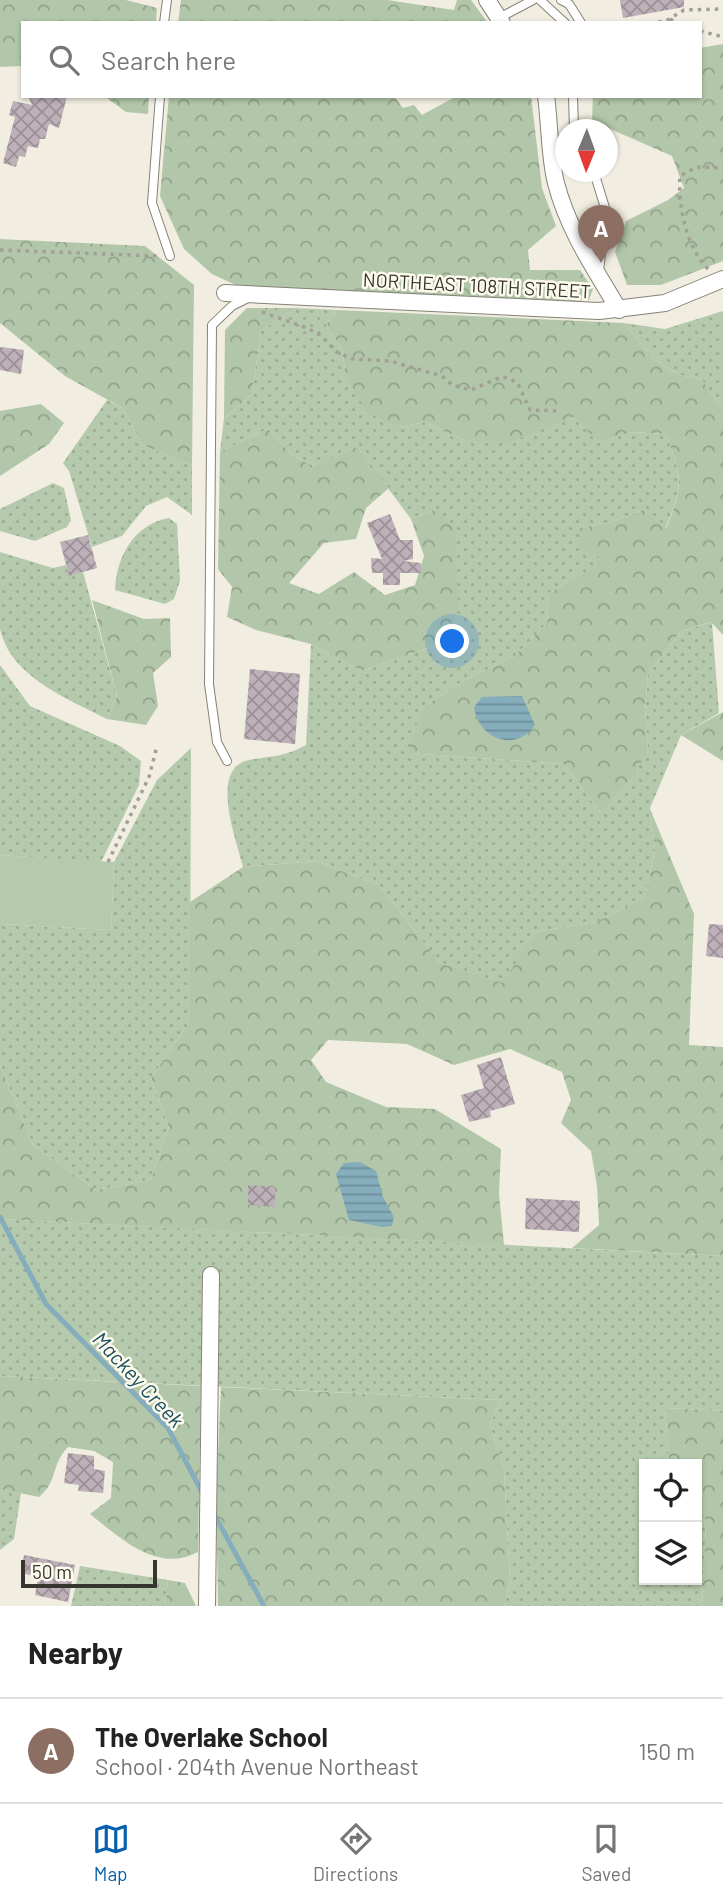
<!DOCTYPE html>
<html lang="en">
<head>
<meta charset="utf-8">
<style>
  :root { --surface:#fff; --page:#f6f6f6; --text:#222; --muted:#767676; --line:#e0e0e0; --accent:#0760ae }
  body { margin:0; font-family:Barlow,sans-serif; background:var(--page); color:var(--text) }
  .controls { position:absolute; right:21px; bottom:21px; display:grid; overflow:hidden; border-radius:0px; box-shadow:0 2px 5px #0004 }
  .controls button { width:63px; height:63px; display:grid; place-items:center; padding:0; border:0; border-bottom:2px solid var(--line); background:var(--surface); color:var(--text); font:35px sans-serif }
  .compass { position:absolute; left:555px; top:119px; width:63px; height:63px; border-radius:50%; background:var(--surface); box-shadow:0 2px 5px #0004; rotate:181deg }
  .scale { position:absolute; left:21px; bottom:18px; width:136px; box-sizing:border-box; padding-left:7px; border:4px solid #36352f; border-top:0; font-size:19px; line-height:24px; white-space:nowrap; color:#36352f; -webkit-text-stroke:5px #fefbee; paint-order:stroke }
  .you { position:absolute; left:453px; top:642px; width:24px; height:24px; margin:-18px; border:5px solid #fff; border-radius:50%; background:#1a73e8; box-shadow:0 0 0 10px #1a73e833 }
  .badge { display:grid; place-items:center; width:46px; height:46px; border-radius:50%; background:var(--accent); color:#fff; font-size:23px; font-weight:700 }
  .pin { position:absolute; translate:-50% -58px; filter:drop-shadow(0 2px 4px #0008) }
  .pin::after { content:''; position:absolute; top:37px; width:24px; height:21px; background:inherit; clip-path:polygon(0 0,100% 0,50% 100%) }
  .list { margin:0; padding:0; list-style:none }
  h2 { display:flex; justify-content:space-between; align-items:center; height:91px; margin:0; padding:0 28px; font-size:30px }
  h2 small { font-size:23px; font-weight:400; color:var(--muted) }
  .list li { display:grid; grid-template-columns:46px 1fr auto; gap:21px; align-items:center; box-sizing:border-box; height:105px; padding:0 28px; border-top:2px solid var(--line) }
  .list b { display:block; font-size:26px; white-space:nowrap }
  .list p { margin:0; font-size:23px; white-space:nowrap; color:var(--muted) }
  .list em { font-size:23px; font-style:normal; color:var(--muted) }
  .icon { flex:none; width:38px; height:38px; fill:none; stroke:currentColor; stroke-width:2; stroke-linecap:round; stroke-linejoin:round }
  .map { position:relative; flex:none; width:723px; height:1606px; overflow:hidden }
  .search { position:absolute; background:var(--surface); box-shadow:0 2px 5px #0004; left:21px; right:21px; top:21px; height:77px; display:flex; align-items:center; gap:18px; box-sizing:border-box; padding:0 24px; border-radius:0px; color:var(--muted); font-size:26px }
  .sheet { height:196px; background:var(--surface) }
  nav { display:flex; justify-content:space-around; align-items:center; box-sizing:border-box; height:98px; border-top:2px solid var(--line); background:var(--surface); font-size:19px; color:var(--muted) }
  nav a { display:grid; justify-items:center; gap:4px }
  nav .on { color:var(--accent) }
  .map>svg:first-child { display:block }
  .grass { fill:url(#grass-dots) }
  .forest { fill:url(#forest-crowns) }
  .park { fill:#b5c9ac }
  .water { fill:url(#water-rules) }
  .lines { fill:none; stroke-linecap:round; stroke-linejoin:round }
  .stream { stroke:#85adbc; stroke-width:5 }
  .building { fill:url(#building-cross-hatch) }
  .lane-casing { stroke:#858276; stroke-width:10 }
  .street-casing { stroke:#858276; stroke-width:18 }
  .path { stroke:#a2a096; stroke-width:3.5; stroke-dasharray:3.5 5; stroke-linecap:butt }
  .lane { stroke:#fff; stroke-width:8 }
  .street { stroke:#fff; stroke-width:16 }
  .labels { text-anchor:middle; dominant-baseline:central; stroke-width:5; stroke-linejoin:round; paint-order:stroke }
  .street-label { font-size:19px; fill:#36352f; stroke:#fefbee }
  .water-label { font-size:21px; font-style:italic; fill:#1c5162; stroke:#fefbee }
</style>
</head>
<body>
<div class="map">
<svg width="723" height="1606" viewBox="0 0 723 1606">
  <defs>
    <pattern id="grass-dots" width="8" height="8" patternUnits="userSpaceOnUse" patternTransform="scale(1.75)"><rect width="8" height="8" fill="#b5c9ac"/><path d="M2 2h.1M6 6h.1" fill="none" stroke="#9cad94" stroke-width="1.8" stroke-linecap="round"/></pattern>
    <pattern id="forest-crowns" width="20" height="18" patternUnits="userSpaceOnUse" patternTransform="scale(1.75)"><rect width="20" height="18" fill="#b2c7a9"/><path d="M2 6a3 3 0 1 1 6 0M12 15a3 3 0 1 1 6 0" fill="none" stroke="#92a28a"/></pattern>
    <pattern id="water-rules" width="6" height="5" patternUnits="userSpaceOnUse" patternTransform="scale(1.75)"><rect width="6" height="5" fill="#85adbc"/><path d="M0 2.5h6" fill="none" stroke="#6e8e99"/></pattern>
    <pattern id="building-cross-hatch" width="8" height="8" patternUnits="userSpaceOnUse" patternTransform="scale(1.75)"><rect width="8" height="8" fill="#bdb0b8"/><path d="M0 0l8 8M0 8l8-8" fill="none" stroke="#9a9096"/></pattern>
  </defs>
  <rect width="100%" height="100%" fill="#f1eee1"/>
  <g class="grass">
    <path d="M295,308L337,310L326,326L342,348L346,377L399,427L425,422L464,440L543,428L573,417L599,442L632,432L666,434C683,478 683,486 665,530L643,510L609,523L579,528L599,557V565L549,593L547,623L515,656L460,683L422,708L409,753L564,764L600,812L648,750L645,710L648,673L681,631L712,622L719,713L681,735L650,808L655,850L645,897L596,922L535,932L504,984L439,962L380,886L316,861L243,867C237,841 208,768 249,760C274,755 282,758 306,745L311,644L362,671L439,644L435,510L411,519L357,447L315,466L292,455L268,429L220,452L224,418L252,394L261,331Z"/>
    <path d="M723,311V410L701,379C661,375 648,353 624,323L665,329Z"/>
    <path d="M107,400L124,409L142,445L192,465V515L167,497L146,506L122,536L92,547L69,471L63,463Z"/>
    <path d="M53,483L64,488L71,520L67,527L35,541L0,531V509Z"/>
    <path d="M169,518L177,524L180,581L174,599L165,604L115,590C116,557 134,524 169,518Z"/>
    <path d="M0,552L53,568L66,565L69,576L83,572L117,696L107,719C68,699 9,676 0,628C0,604 0,576 0,552Z"/>
    <path d="M0,665L30,706L120,746L141,761L139,785L101,862L0,855Z"/>
    <path d="M191,748L190,1022L151,1078L169,1127L151,1180L96,1190L33,1145L0,1065V924L111,930L114,862L157,780Z"/>
    <path d="M0,1219L723,1256V1411L665,1408L669,1458L673,1464H644V1580H697V1505L706,1520L702,1606H504L510,1580L504,1470L490,1425L500,1400L0,1376Z"/>
    <path d="M0,1489L21,1493L14,1539L0,1550Z"/>
    <path d="M80,1566L168,1580L165,1606H71Z"/>
  </g>
  <g class="forest">
    <path d="M0,0H126L157,8L156,23H23V66L0,67Z"/>
    <path d="M181,0H387L454,10L457,0H471L488,23H178Z"/>
    <path d="M723,44V261L661,285H627L615,252L626,221L668,200L684,188L672,156L592,121L593,96H700V48Z"/>
    <path d="M104,96H149L148,114L126,112Z"/>
    <path d="M169,96H394L403,108L414,105L422,115L455,97L531,96L542,188L556,226L528,250L530,270H580L593,289L589,300L554,302L240,287L212,274L184,249L160,196Z"/>
    <path d="M0,239L145,246L194,285L192,465L142,445L124,409L65,376L0,323Z"/>
    <path d="M247,308H295L261,331L252,394L224,418L225,330Z"/>
    <path d="M337,310L624,323C648,353 661,375 701,379L723,410V635L711,622L681,631L648,673L645,710L648,750L633,776L600,812L564,764L408,753L422,708L460,683L515,656L547,623L549,593L598,565L599,556L580,548L579,528L609,523L643,510L666,529C683,486 683,478 666,434L632,432L599,442L573,417L510,442L464,440L425,422L399,427L368,413L346,377L342,348L326,326Z"/>
    <path d="M41,404L64,423L49,444L0,476V411Z"/>
    <path d="M268,429L292,455L314,466L357,447L389,488L366,508L356,539L324,543L289,583L319,594L354,572L385,595L415,585L424,556L411,519L435,510L455,528L458,610L439,644L362,671L311,644L256,630L227,617L232,587L218,569L220,452Z"/>
    <path d="M92,600L144,619L170,618L171,657L153,673L158,706L146,725L107,719L117,696Z"/>
    <path d="M723,712V761L681,735Z"/>
    <path d="M650,809L694,914L689,1045L723,1047V1256L572,1248L599,1225L597,1186L591,1151L561,1123L571,1100L562,1072L510,1049L454,1065L407,1044L328,1040L311,1060L326,1082L386,1107L435,1109L501,1149L499,1194L504,1245L0,1219V1065L33,1145L96,1190L151,1180L169,1127L151,1078L190,1022V902L243,867L316,861L380,886L439,962L503,983L535,932L596,922L645,897L655,850Z"/>
    <path d="M0,1376L201,1386L198,1552C158,1574 120,1538 90,1514L111,1498L113,1462L94,1451L68,1447C50,1466 59,1480 39,1497L0,1489Z"/>
    <path d="M221,1387L500,1400L490,1425L504,1470L510,1580L504,1606H218L216,1497Z"/>
    <path d="M665,1408L723,1411V1606H702L706,1520L697,1505V1464H673L669,1458Z"/>
    <path d="M168,1580L185,1583L196,1606H165Z"/>
  </g>
  <path class="park" d="M0,855L114,862L111,930L0,924Z"/>
  <g class="water">
    <path d="M522,696L535,725C515,754 478,738 474,707L482,697Z"/>
    <path d="M360,1162L376,1171L383,1197L394,1217L392,1226L382,1227L349,1220L336,1174L344,1163Z"/>
  </g>
  <g class="lines">
    <g class="stream">
      <path d="M0,1217L46,1304L168,1428L203,1494"/>
      <path d="M213,1512L264,1606"/>
    </g>
  </g>
  <g class="building">
    <path d="M620,0H684V7L623,18Z"/>
    <path d="M28,96H67L59,128L49,124L45,139H40L38,148L28,146L25,157L19,156L16,167L3,163L15,117L9,115L13,101L32,105Z"/>
    <path d="M0,347L24,350L21,374L0,370Z"/>
    <path d="M390,514L400,540H413V559L403,561L421,563V573H400V585H383V573H372L371,558L382,559L367,523Z"/>
    <path d="M88,535L97,568L69,576L60,542Z"/>
    <path d="M250,669L300,674L295,744L244,739Z"/>
    <path d="M709,924L723,925V958L706,956Z"/>
    <path d="M501,1057L515,1104L490,1111L491,1117L469,1122L461,1095L484,1088L477,1065Z"/>
    <path d="M248,1185L275,1187V1207L248,1205Z"/>
    <path d="M526,1198L580,1201L579,1232L525,1229Z"/>
    <path d="M68,1453L94,1456V1469L105,1471L103,1493L78,1491L79,1485L64,1483Z"/>
    <path d="M24,1555L75,1565L68,1602L35,1595L38,1577L21,1573Z"/>
  </g>
  <g class="lines">
    <g class="lane-casing">
      <g id="lane">
        <path d="M540,0L565,23"/>
        <path d="M561,0L569,4L581,23"/>
        <path d="M499,18L533,0"/>
        <path d="M164,23L167,0"/>
        <path d="M160,96L152,203L170,256"/>
        <path d="M573,96L574,130"/>
        <path d="M594,172L606,211L599,271"/>
        <path d="M227,761L217,742L209,684L212,325L232,306L250,297"/>
      </g>
    </g>
    <g class="street-casing">
      <g id="street">
        <path d="M487,0L502,23"/>
        <path d="M546,96C550,124 549,156 556,183C568,230 595,269 619,310"/>
        <path d="M225,293L599,311L665,303L723,279"/>
        <path d="M207,1606L211,1275"/>
      </g>
    </g>
    <g class="path">
      <path d="M670,19L677,23"/>
      <path d="M650,23L666,21L684,10L723,9"/>
      <path d="M700,31L723,37"/>
      <path d="M0,250L157,256"/>
      <path d="M708,269C686,247 678,206 680,176L697,167L723,168"/>
      <path d="M262,312L307,328L320,335L337,352L352,359L390,361L442,376L452,385L471,390L501,377L509,378L518,384L530,410L559,411"/>
      <path d="M108,862L149,777L157,746"/>
    </g>
    <use href="#lane" class="lane"/>
    <use href="#street" class="street"/>
  </g>
  <g class="labels">
    <g class="street-label">
      <text transform="translate(477 285) rotate(3)">NORTHEAST 108TH STREET</text>
    </g>
    <g class="water-label">
      <text transform="translate(139 1379) rotate(47)">Mackey Creek</text>
    </g>
  </g>
</svg>
<div class="controls">
<button><svg class="icon" aria-label="locate" viewBox="0 0 24 24"><circle cx="12" cy="12" r="6"/><path d="M12 2v4M12 18v4M2 12h4M18 12h4"/></svg></button>
<button><svg class="icon" aria-label="layers" viewBox="0 0 24 24"><path d="M12 4l9 5-9 5-9-5zM3 14l9 5 9-5"/></svg></button>
</div>
<svg class="compass" viewBox="-18 -18 36 36"><path d="M0-13l5 13h-10z" fill="#e53935"/><path d="M0 13l5-13h-10z" fill="#767676"/></svg>
<div class="scale">50 m</div>
<div class="you"></div>
<div class="pin badge" style="left:601px;top:263px;background:#8d6e63">A</div>
<div class="search"><svg class="icon" aria-label="search" viewBox="0 0 24 24"><circle cx="10" cy="10" r="6"/><path d="M15 15l6 6"/></svg>Search here</div>
</div>
<section class="sheet">
<h2>Nearby<small></small></h2>
<ul class="list">
<li><span class="badge" style="background:#8d6e63">A</span><div><b>The Overlake School</b><p>School · 204th Avenue Northeast</p></div><em>150 m</em></li>
</ul>
</section>
<nav>
<a class="on"><svg class="icon" aria-label="map" viewBox="0 0 24 24"><path d="M3 6l6-2 6 2 6-2v14l-6 2-6-2-6 2zM9 4v14M15 6v14"/></svg>Map</a>
<a><svg class="icon" aria-label="directions" viewBox="0 0 24 24"><path d="M12 3l9 9-9 9-9-9zM9 14v-3h6M13 9l2 2-2 2"/></svg>Directions</a>
<a><svg class="icon" aria-label="saved" viewBox="0 0 24 24"><path d="M7 4h10v16l-5-4-5 4z"/></svg>Saved</a>
</nav>
</body>
</html>
